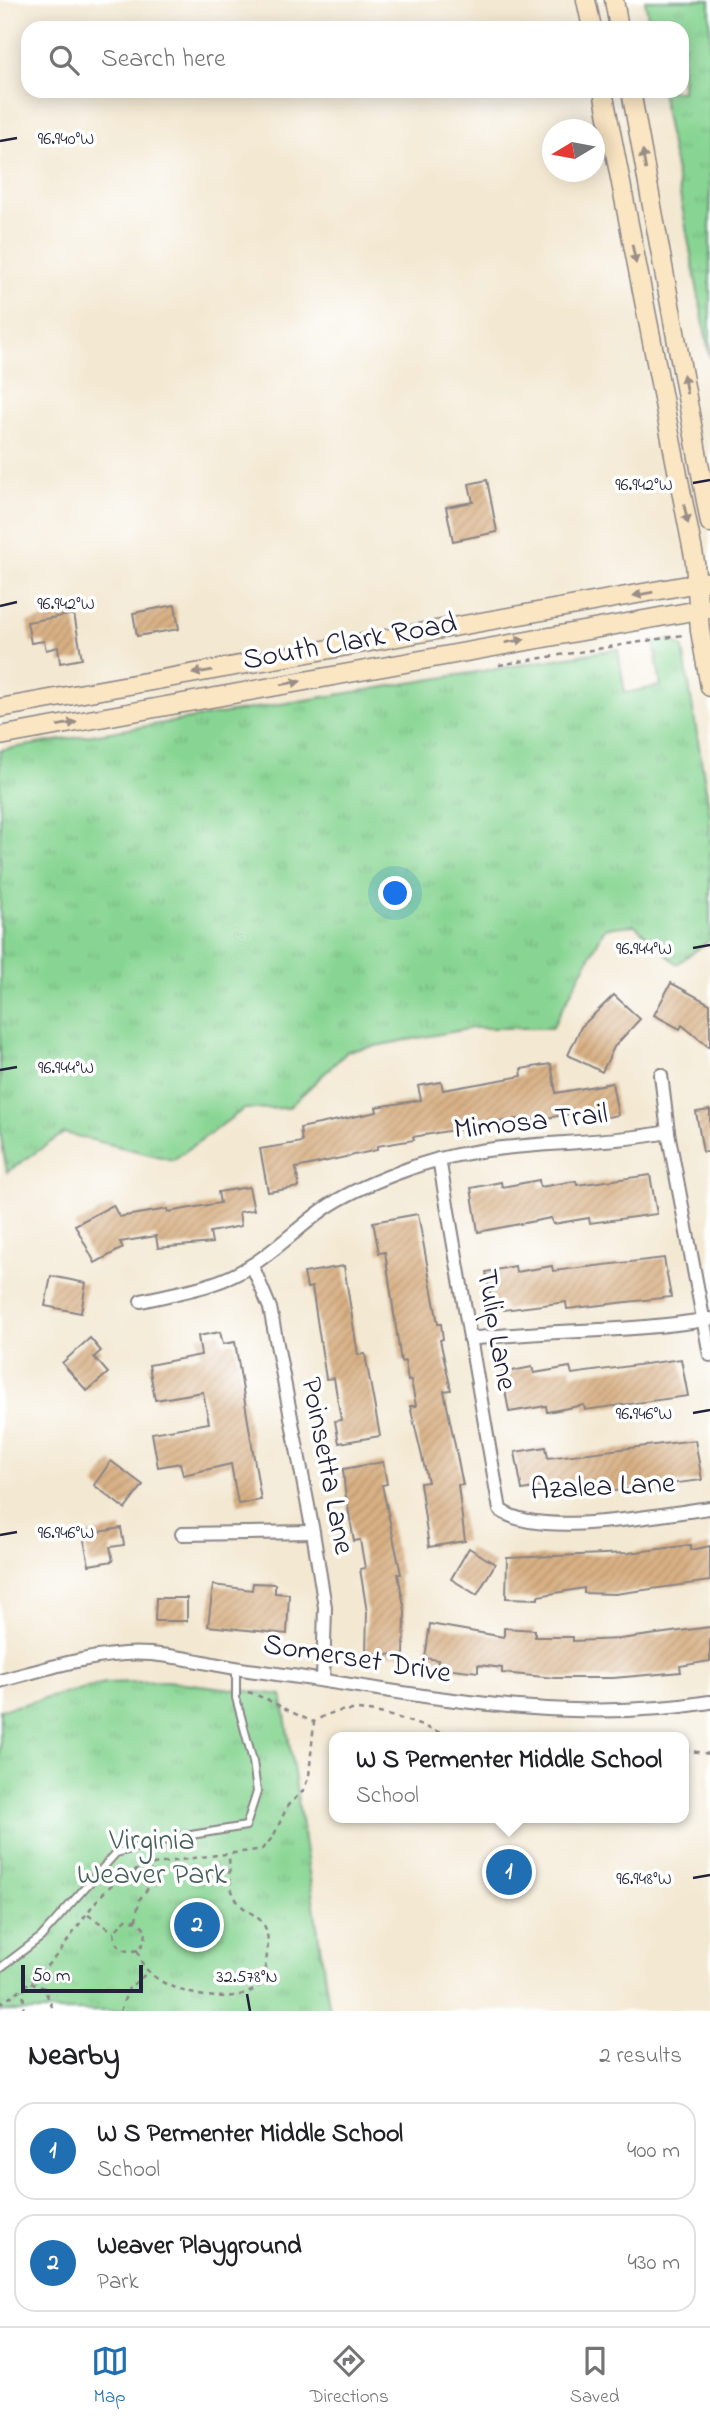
<!DOCTYPE html>
<html lang="en">
<head>
<meta charset="utf-8">
<style>
  :root { --surface:#fff; --page:#f6f6f6; --text:#202124; --muted:#757577; --line:#e0e0e0; --accent:#1f6fb2 }
  body { margin:0; font-family:"Indie Flower",sans-serif; background:var(--page); color:var(--text) }
  .compass { position:absolute; left:542px; top:119px; width:63px; height:63px; border-radius:50%; background:var(--surface); box-shadow:0 4px 18px #0003; rotate:260deg }
  .scale { position:absolute; left:21px; bottom:18px; width:122px; box-sizing:border-box; padding-left:7px; border:4px solid #22223b; border-top:0; font-size:19px; line-height:24px; white-space:nowrap; color:#22223b; -webkit-text-stroke:5px #fff; paint-order:stroke }
  .you { position:absolute; left:396px; top:894px; width:24px; height:24px; margin:-18px; border:5px solid #fff; border-radius:50%; background:#1a73e8; box-shadow:0 0 0 10px #1a73e833 }
  .badge { display:grid; place-items:center; width:46px; height:46px; border-radius:50%; background:var(--accent); color:#fff; font-size:23px; font-weight:700 }
  .pin { position:absolute; translate:-50% -50%; border:4px solid #fff; box-shadow:0 2px 7px #0006 }
  .popup { position:absolute; left:329px; top:1732px; width:360px; height:91px; box-sizing:border-box; display:grid; place-content:center; border-radius:14px; background:var(--surface); filter:drop-shadow(0 2px 5px #0005); font-size:23px; white-space:nowrap; color:var(--muted) }
  .popup b { font-size:26px; color:var(--text) }
  .popup::after { content:''; position:absolute; left:50%; top:100%; margin-left:-14px; border:14px solid transparent; border-top-color:var(--surface) }
  .list { margin:0; padding:0; list-style:none }
  h2 { display:flex; justify-content:space-between; align-items:center; height:91px; margin:0; padding:0 28px; font-size:30px }
  h2 small { font-size:23px; font-weight:400; color:var(--muted) }
  .list li { display:grid; grid-template-columns:46px 1fr auto; gap:21px; align-items:center; box-sizing:border-box; height:98px; margin:0 14px 14px; padding:0 14px; border:2px solid var(--line); border-radius:21px }
  .list b { display:block; font-size:26px; white-space:nowrap }
  .list p { margin:0; font-size:23px; white-space:nowrap; color:var(--muted) }
  .list em { font-size:23px; font-style:normal; color:var(--muted) }
  .icon { flex:none; width:38px; height:38px; fill:none; stroke:currentColor; stroke-width:2; stroke-linecap:round; stroke-linejoin:round }
  .map { position:relative; flex:none; width:710px; height:2011px; overflow:hidden }
  .search { position:absolute; background:var(--surface); box-shadow:0 4px 18px #0003; left:21px; right:21px; top:21px; height:77px; display:flex; align-items:center; gap:18px; box-sizing:border-box; padding:0 24px; border-radius:21px; color:var(--muted); font-size:26px }
  .sheet { height:315px; background:var(--surface) }
  nav { display:flex; justify-content:space-around; align-items:center; box-sizing:border-box; height:98px; border-top:2px solid var(--line); background:var(--surface); font-size:19px; color:var(--muted) }
  nav a { display:grid; justify-items:center; gap:4px }
  nav .on { color:var(--accent) }
  .map>svg:first-child { display:block }
  .grass { fill:url(#grass-tufts); stroke:#557c67; stroke-width:2 }
  .building { fill:url(#building-hatch) }
  .lines { fill:none; stroke-linecap:round; stroke-linejoin:round }
  .lane-casing { stroke:#8a8586; stroke-width:10 }
  .street-casing { stroke:#8a8586; stroke-width:16 }
  .secondary-casing { stroke:#8a8586; stroke-width:21 }
  .path { stroke:#8a8586; stroke-width:2.5; stroke-dasharray:5 5; stroke-linecap:butt }
  .lane { stroke:#fff; stroke-width:6 }
  .street { stroke:#fff; stroke-width:12 }
  .secondary { stroke:#fbe6c4; stroke-width:18 }
  .oneway { fill:#998e86 }
  .ticks { fill:none; stroke:#22223b; stroke-width:2.5 }
  .labels { text-anchor:middle; dominant-baseline:central; stroke-width:7; stroke-linejoin:round; paint-order:stroke }
  .street-label { font-size:30px; fill:#22223b; stroke:#fff }
  .park-label { font-size:30px; fill:#46615a; stroke:#fff }
  .ticks-label { font-size:18px; text-anchor:middle; fill:#22223b; stroke:#fff; stroke-width:7; stroke-linejoin:round; paint-order:stroke }
</style>
</head>
<body>
<div class="map">
<svg width="710" height="2011" viewBox="0 0 710 2011">
  <defs>
    <pattern id="grass-tufts" width="24" height="20" patternUnits="userSpaceOnUse" patternTransform="scale(1.75)"><rect width="24" height="20" fill="#88d593"/><path d="M3 7l-1-3M5 7V3M7 7l1-3M15 17l-1-3M17 17v-4M19 17l1-3" fill="none" stroke="#75b780"/></pattern>
    <pattern id="building-hatch" width="6" height="6" patternUnits="userSpaceOnUse" patternTransform="scale(1.75)"><rect width="6" height="6" fill="#d8b084"/><path d="M-1 1l2-2M0 6l6-6M5 7l2-2" fill="none" stroke="#b99773"/></pattern>
  </defs>
  <rect width="100%" height="100%" fill="#fff"/>
  <filter id="ink" filterUnits="userSpaceOnUse"><feTurbulence type="fractalNoise" baseFrequency=".0143" numOctaves="2"/><feDisplacementMap in="SourceGraphic" scale="14" xChannelSelector="R" yChannelSelector="G"/><feConvolveMatrix kernelMatrix="1 2 1 2 8 2 1 2 1" color-interpolation-filters="sRGB"/></filter>
  <filter id="wash" filterUnits="userSpaceOnUse"><feTurbulence type="fractalNoise" baseFrequency=".00686" numOctaves="4" result="noise"/><feDisplacementMap in="SourceGraphic" scale="28" xChannelSelector="R" yChannelSelector="G"/><feGaussianBlur stdDeviation="1.57" result="paint"/><feColorMatrix in="noise" values="0 0 0 0 0 0 0 0 0 0 0 0 0 0 0 0 0 1.4 0 .05"/><feComposite in="paint" operator="in"/></filter>
  <g filter="url(#wash)">
    <rect width="100%" height="100%" fill="#f3e8d2"/>
    <g class="grass">
      <path d="M645,0H710V358L661,91H682V28H650Z"/>
      <path d="M670,639L683,648L710,814V940L677,964L635,925L605,928L552,1028H473L348,1051L288,1108L244,1109L173,1160L64,1133L7,1172L0,1132V750L618,649L625,693L661,686L654,642Z"/>
      <path d="M167,1681L282,1695L330,2011H0V1710L105,1683Z"/>
    </g>
    <g id="blocks">
      <g class="building">
        <path d="M487,480L497,532L453,541L446,507L473,502L469,484Z"/>
        <path d="M175,605L179,629L137,636L133,613Z"/>
        <path d="M74,614L82,659L60,663L58,647L46,650L44,641L31,643L27,622Z"/>
        <path d="M671,983L710,1004V1048L682,1025L680,1029L654,1015Z"/>
        <path d="M614,995L640,1019L614,1047L602,1072L568,1055L581,1027Z"/>
        <path d="M551,1064L556,1093L612,1083L618,1115L582,1122L580,1112L530,1121V1117L413,1137L414,1140L377,1146V1150L296,1168L299,1187L268,1192L260,1149L302,1142L300,1128L377,1112L376,1107L421,1100L418,1086L441,1082L443,1090L522,1076L521,1069Z"/>
        <path d="M710,1110V1152H703L696,1112Z"/>
        <path d="M650,1175L657,1214L590,1223L589,1218L553,1224L551,1218L478,1232L471,1188L501,1182L502,1187L539,1180L540,1187L576,1181L577,1185Z"/>
        <path d="M249,1187L254,1210L239,1212L241,1226L210,1232L212,1243L158,1248L156,1236L120,1242L123,1248L95,1263L75,1225L113,1205L119,1217L168,1209V1212L220,1203L218,1192Z"/>
        <path d="M418,1214L438,1324H441L443,1339L440,1340L451,1390L444,1391L463,1485H458L465,1541L429,1547L420,1483L428,1482L410,1406H416L411,1380L408,1381L405,1361L401,1362L385,1252L379,1253L373,1222Z"/>
        <path d="M664,1258L671,1297L567,1309L566,1302L504,1310L503,1304L492,1305L486,1272L515,1266L516,1272L552,1266L553,1271Z"/>
        <path d="M344,1266L358,1355L365,1354L380,1436L339,1443L335,1421L341,1420L334,1378L326,1379L312,1287L307,1288L304,1273Z"/>
        <path d="M51,1276L86,1283L81,1313L45,1306Z"/>
        <path d="M220,1332L223,1344L235,1342L261,1500L238,1504L231,1464L183,1475L180,1463L158,1467L152,1433L209,1423L203,1392L155,1400L149,1365L201,1355L198,1336Z"/>
        <path d="M90,1338L101,1351L94,1357L108,1373L87,1391L62,1363Z"/>
        <path d="M681,1359L688,1396L585,1410L584,1405L547,1412L546,1406L509,1412L502,1373L532,1367L534,1373L570,1367L572,1374Z"/>
        <path d="M695,1440L702,1480L599,1493L598,1487L561,1494L559,1484L522,1490L515,1452L546,1447L548,1458Z"/>
        <path d="M111,1461L143,1485L125,1509L94,1485Z"/>
        <path d="M383,1462L387,1484L382,1485L401,1574H398L405,1611L404,1655L366,1654L367,1612L360,1569L365,1568L360,1540L354,1541L345,1491L343,1469Z"/>
        <path d="M121,1528L124,1545L110,1547L113,1561L89,1565L83,1535Z"/>
        <path d="M691,1545V1550L710,1546V1581L615,1594L584,1593V1588L538,1596V1599L506,1598L507,1558L628,1553Z"/>
        <path d="M469,1548L495,1564L477,1595L451,1579Z"/>
        <path d="M253,1583L275,1584V1593L289,1594L287,1634L208,1626L213,1585L252,1590Z"/>
        <path d="M156,1598H187V1621H155Z"/>
        <path d="M430,1624L504,1637V1628L535,1630V1637H573V1641L620,1639L710,1627V1661L680,1666L681,1672L613,1678H555L502,1673V1668L478,1665V1672L461,1670L437,1667L438,1660L425,1658Z"/>
      </g>
    </g>
  </g>
  <g filter="url(#ink)">
    <use href="#blocks" fill-opacity="0" stroke="#8a8586" stroke-width="2"/>
    <g class="lines">
      <g class="lane-casing">
        <path id="lane" d="M0,1968L41,1937L116,1853L173,1838L246,1826L257,1792L253,1761L236,1698V1669"/>
      </g>
      <g class="street-casing">
        <g id="street">
          <path d="M661,1075L668,1132L710,1355"/>
          <path d="M439,1159L500,1510C540,1539 661,1514 710,1508"/>
          <path d="M252,1265L270,1308L313,1532L325,1607L323,1680"/>
          <path d="M141,1301C179,1292 219,1287 252,1265C277,1249 299,1227 324,1209C345,1194 376,1181 400,1172C486,1137 579,1149 668,1132"/>
          <path d="M470,1339C550,1329 630,1333 710,1319"/>
          <path d="M182,1534L313,1532"/>
          <path d="M0,1681C41,1670 81,1657 124,1654C169,1651 212,1666 256,1671C407,1691 557,1727 710,1702"/>
        </g>
      </g>
      <g class="secondary-casing">
        <g id="secondary">
          <path d="M586,0L592,28"/>
          <path d="M614,0L619,28"/>
          <path d="M603,91L695,562L700,631L710,687"/>
          <path d="M631,91L710,523"/>
          <path d="M0,708L710,581"/>
          <path d="M0,736L710,608"/>
        </g>
      </g>
      <g class="path">
        <path d="M499,665L683,635"/>
        <path d="M248,1692C272,1700 290,1713 314,1722"/>
        <path d="M684,1750L710,1754"/>
        <path d="M88,1915L114,1932"/>
        <path d="M136,1920L139,1900L152,1883L150,1866"/>
        <path d="M138,1950C123,1954 115,1947 114,1932L126,1919C146,1920 152,1936 138,1950C141,1992 234,2011 260,1985C265,1978 266,1963 267,1954C273,1908 244,1921 233,1893C228,1882 230,1866 229,1855"/>
        <path d="M31,1982L44,1988L54,2011"/>
        <path d="M0,2004C23,1989 42,1973 60,1951C80,1926 97,1891 126,1875C157,1858 224,1856 262,1849L273,1837L288,1805L303,1791L309,1776L314,1722C353,1693 412,1724 453,1737"/>
        <path d="M23,2011L24,1990"/>
        <path d="M120,2011L129,1988L147,1973"/>
      </g>
      <use href="#lane" class="lane"/>
      <use href="#street" class="street"/>
      <use href="#secondary" class="secondary"/>
    </g>
    <defs><path id="oneway-solid" d="M-6-.8H1V-3.2L6.5 0L1 3.2V.8H-6Z" transform="scale(1.75)"/></defs>
    <g class="oneway">
      <use href="#oneway-solid" transform="translate(644 160) rotate(-100)"/>
      <use href="#oneway-solid" transform="translate(634 254) rotate(79)"/>
      <use href="#oneway-solid" transform="translate(685 384) rotate(-100)"/>
      <use href="#oneway-solid" transform="translate(686 514) rotate(78)"/>
      <use href="#oneway-solid" transform="translate(643 594) rotate(170)"/>
      <use href="#oneway-solid" transform="translate(515 641) rotate(-10)"/>
      <use href="#oneway-solid" transform="translate(202 672) rotate(170)"/>
      <use href="#oneway-solid" transform="translate(291 683) rotate(-10)"/>
      <use href="#oneway-solid" transform="translate(67 724) rotate(-10)"/>
    </g>
  </g>
  <path class="ticks" d="M0,141L17,138M693,483L710,480M0,606L17,602M693,948L710,945M0,1070L17,1067M693,1413L710,1410M0,1535L17,1532M693,1878L710,1875M247,1994L250,2011"/>
  <g class="labels">
    <g class="street-label">
      <text transform="translate(350 643) rotate(-10)">South Clark Road</text>
      <text transform="translate(531 1123) rotate(-6)">Mimosa Trail</text>
      <text transform="translate(495 1330) rotate(80)">Tulip Lane</text>
      <text transform="translate(326 1466) rotate(79)">Poinsetta Lane</text>
      <text transform="translate(603 1488) rotate(-3)">Azalea Lane</text>
      <text transform="translate(357 1660) rotate(9)">Somerset Drive</text>
    </g>
    <g class="park-label">
      <text x="152" y="1842">Virginia<tspan x="152" dy="34">Weaver Park</tspan></text>
    </g>
  </g>
  <g class="ticks-label">
    <text x="66" y="144">96.940°W</text>
    <text x="644" y="490">96.942°W</text>
    <text x="66" y="609">96.942°W</text>
    <text x="644" y="954">96.944°W</text>
    <text x="66" y="1073">96.944°W</text>
    <text x="644" y="1419">96.946°W</text>
    <text x="66" y="1538">96.946°W</text>
    <text x="644" y="1884">96.948°W</text>
    <text x="247" y="1982">32.578°N</text>
  </g>
</svg>
<svg class="compass" viewBox="-18 -18 36 36"><path d="M0-13l5 13h-10z" fill="#e53935"/><path d="M0 13l5-13h-10z" fill="#757577"/></svg>
<div class="scale">50 m</div>
<div class="you"></div>
<div class="pin badge" style="left:509px;top:1872px">1</div>
<div class="popup"><b>W S Permenter Middle School</b>School</div>
<div class="pin badge" style="left:197px;top:1925px">2</div>
<div class="search"><svg class="icon" aria-label="search" viewBox="0 0 24 24"><circle cx="10" cy="10" r="6"/><path d="M15 15l6 6"/></svg>Search here</div>
</div>
<section class="sheet">
<h2>Nearby<small>2 results</small></h2>
<ul class="list">
<li><span class="badge">1</span><div><b>W S Permenter Middle School</b><p>School</p></div><em>400 m</em></li>
<li><span class="badge">2</span><div><b>Weaver Playground</b><p>Park</p></div><em>430 m</em></li>
</ul>
</section>
<nav>
<a class="on"><svg class="icon" aria-label="map" viewBox="0 0 24 24"><path d="M3 6l6-2 6 2 6-2v14l-6 2-6-2-6 2zM9 4v14M15 6v14"/></svg>Map</a>
<a><svg class="icon" aria-label="directions" viewBox="0 0 24 24"><path d="M12 3l9 9-9 9-9-9zM9 14v-3h6M13 9l2 2-2 2"/></svg>Directions</a>
<a><svg class="icon" aria-label="saved" viewBox="0 0 24 24"><path d="M7 4h10v16l-5-4-5 4z"/></svg>Saved</a>
</nav>
</body>
</html>
